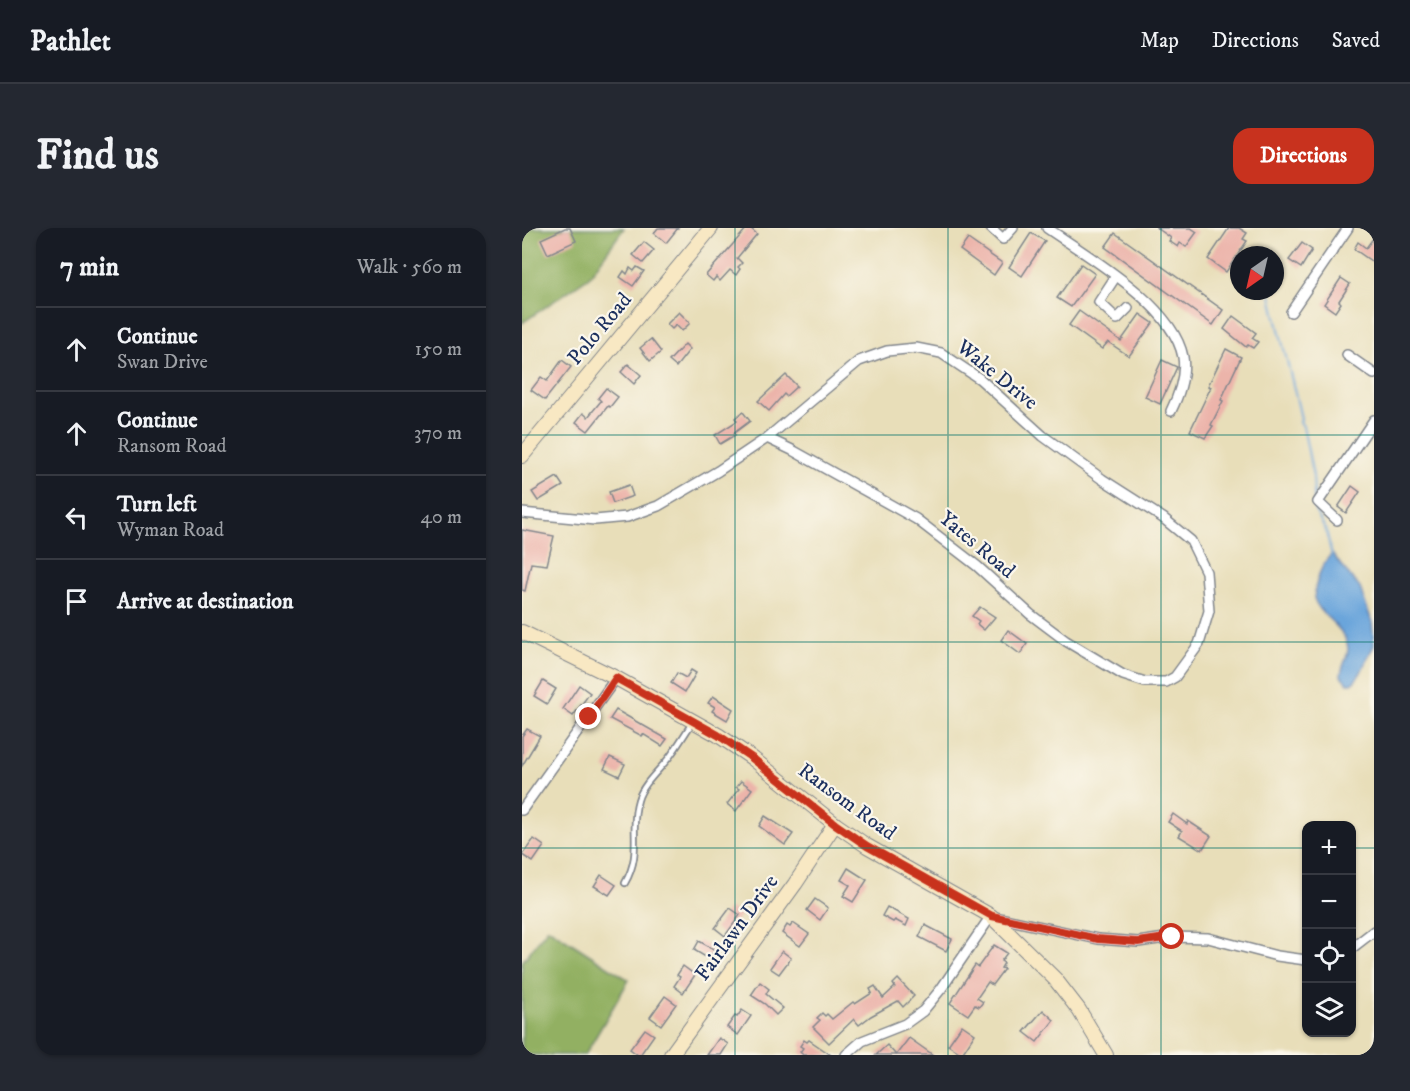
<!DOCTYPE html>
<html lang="en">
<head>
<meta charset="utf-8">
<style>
  :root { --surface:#171b24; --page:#242831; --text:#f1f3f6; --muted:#9ea1a6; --line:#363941; --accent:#c8321e }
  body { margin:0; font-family:"IM FELL DW Pica",serif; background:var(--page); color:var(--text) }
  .controls { position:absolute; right:18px; bottom:18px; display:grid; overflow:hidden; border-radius:12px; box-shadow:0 2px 4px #0004 }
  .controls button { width:54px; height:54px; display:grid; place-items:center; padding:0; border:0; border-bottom:2px solid var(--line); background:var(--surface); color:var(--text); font:30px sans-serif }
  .compass { position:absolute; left:708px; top:18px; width:54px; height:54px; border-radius:50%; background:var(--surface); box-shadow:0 2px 4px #0004; rotate:214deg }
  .stop { position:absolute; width:18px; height:18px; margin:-14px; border:4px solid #c8321e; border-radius:50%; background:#fff }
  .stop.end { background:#c8321e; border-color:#fff; box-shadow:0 2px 6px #0008 }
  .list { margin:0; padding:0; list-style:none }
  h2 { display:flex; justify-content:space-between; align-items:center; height:78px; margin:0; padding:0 24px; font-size:26px }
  h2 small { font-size:20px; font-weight:400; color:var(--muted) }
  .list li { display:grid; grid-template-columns:39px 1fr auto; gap:18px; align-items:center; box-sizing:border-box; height:84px; padding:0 24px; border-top:2px solid var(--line) }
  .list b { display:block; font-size:22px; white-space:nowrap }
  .list p { margin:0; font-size:20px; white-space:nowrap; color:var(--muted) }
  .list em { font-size:20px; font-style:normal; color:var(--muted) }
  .icon { flex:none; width:33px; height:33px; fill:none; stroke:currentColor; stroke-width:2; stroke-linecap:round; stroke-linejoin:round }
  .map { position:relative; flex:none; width:852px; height:827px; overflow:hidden; border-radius:18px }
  header { display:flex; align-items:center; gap:36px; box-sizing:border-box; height:84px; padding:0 30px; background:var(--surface); border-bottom:2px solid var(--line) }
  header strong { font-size:28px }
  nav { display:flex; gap:33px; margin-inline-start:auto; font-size:21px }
  .intro { display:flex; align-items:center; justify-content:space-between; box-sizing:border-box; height:144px; padding:0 36px }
  h1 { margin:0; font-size:42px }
  .button { padding:15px 27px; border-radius:18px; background:var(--accent); color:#fff; font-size:21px; font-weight:700 }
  main { display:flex; gap:36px; padding:0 36px }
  aside { flex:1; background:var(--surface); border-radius:18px; box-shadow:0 2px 4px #0004 }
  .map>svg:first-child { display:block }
  .forest { fill:#92b062; stroke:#567060; stroke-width:1.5 }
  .water { fill:#6ba5db; stroke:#436a9c; stroke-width:1.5 }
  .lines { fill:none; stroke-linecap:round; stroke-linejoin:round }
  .stream { stroke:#6ba5db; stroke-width:2 }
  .building { fill:#ecb4aa }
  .lane-casing { stroke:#82868c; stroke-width:8 }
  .street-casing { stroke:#82868c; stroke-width:12 }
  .secondary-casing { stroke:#82868c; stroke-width:16 }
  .lane { stroke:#fff; stroke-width:4.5 }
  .street { stroke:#fff; stroke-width:9 }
  .secondary { stroke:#f8e8c3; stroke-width:14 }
  .route { stroke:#c8321e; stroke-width:8 }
  .grid { fill:none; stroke:#0f766e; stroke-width:1.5; stroke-opacity:0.55 }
  .labels { text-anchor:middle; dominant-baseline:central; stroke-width:4.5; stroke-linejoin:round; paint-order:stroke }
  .street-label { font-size:21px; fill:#1b2f5e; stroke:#fbf7ec }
</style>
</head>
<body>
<header>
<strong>Pathlet</strong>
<nav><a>Map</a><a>Directions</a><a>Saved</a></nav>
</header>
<div class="intro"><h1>Find us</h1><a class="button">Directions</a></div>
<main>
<aside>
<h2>7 min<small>Walk · 560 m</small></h2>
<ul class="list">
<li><svg class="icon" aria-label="ahead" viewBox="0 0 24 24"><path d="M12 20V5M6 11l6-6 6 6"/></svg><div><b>Continue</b><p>Swan Drive</p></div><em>150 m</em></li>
<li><svg class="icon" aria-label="ahead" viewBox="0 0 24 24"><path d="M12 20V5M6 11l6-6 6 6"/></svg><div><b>Continue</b><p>Ransom Road</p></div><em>370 m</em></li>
<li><svg class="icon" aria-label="left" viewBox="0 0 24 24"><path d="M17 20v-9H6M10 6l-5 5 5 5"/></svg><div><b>Turn left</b><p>Wyman Road</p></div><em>40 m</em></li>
<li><svg class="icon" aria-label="arrive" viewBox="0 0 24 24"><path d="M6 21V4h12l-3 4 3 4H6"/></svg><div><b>Arrive at destination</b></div></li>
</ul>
</aside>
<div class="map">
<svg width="852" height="827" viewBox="0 0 852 827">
  <rect width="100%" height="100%" fill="#fbf7ec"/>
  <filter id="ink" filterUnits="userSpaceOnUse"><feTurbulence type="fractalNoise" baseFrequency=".0167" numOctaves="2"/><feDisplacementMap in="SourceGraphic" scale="12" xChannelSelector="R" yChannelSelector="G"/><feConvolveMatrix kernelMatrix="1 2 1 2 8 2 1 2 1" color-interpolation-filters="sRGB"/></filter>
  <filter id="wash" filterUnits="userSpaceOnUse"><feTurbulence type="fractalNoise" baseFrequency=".008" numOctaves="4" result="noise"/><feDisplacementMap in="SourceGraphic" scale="24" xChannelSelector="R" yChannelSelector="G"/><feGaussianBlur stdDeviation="1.35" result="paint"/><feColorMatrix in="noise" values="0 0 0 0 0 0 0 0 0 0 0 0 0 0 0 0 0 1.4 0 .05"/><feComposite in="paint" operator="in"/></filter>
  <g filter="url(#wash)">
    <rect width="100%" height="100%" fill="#e8deb9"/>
    <g class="forest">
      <path d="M0,0H102L67,49L0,95Z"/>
      <path d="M26,700L107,752L63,827H0V734Z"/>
    </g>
    <path class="water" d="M810,326L838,360L850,394L852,417L838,446L831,455H826L819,448C819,439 826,430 826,421C825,399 798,390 792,370C793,356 799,335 810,326Z"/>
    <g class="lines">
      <path class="stream" d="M748,63C757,106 770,148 779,191L778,194L781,198L791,248L793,283L804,302L810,328"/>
    </g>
    <g id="blocks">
      <g class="building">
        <path d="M43,0H48L54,13L26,26L19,11Z"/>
        <path d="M136,0H156L144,15L132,5Z"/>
        <path d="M225,0H228L235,6L215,30L220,35L216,39L218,41L214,47L208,42L198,53L194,49L191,53L184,47Z"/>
        <path d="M635,0H669L675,4L664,19L658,15L656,19L647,13L649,10Z"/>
        <path d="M707,0H717L725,5L721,11L725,13L704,44L686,31Z"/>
        <path d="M509,5L523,13L500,48L487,39Z"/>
        <path d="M593,5L701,82L691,97L583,19Z"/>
        <path d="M852,9V35L832,21L836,14L844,20Z"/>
        <path d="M446,11L480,35L472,47L438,22Z"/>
        <path d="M122,14L132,22L121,35L111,27Z"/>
        <path d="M780,15L790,22L779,40L767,32Z"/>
        <path d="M559,36L573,46L549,79L535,70Z"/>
        <path d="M115,39L122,43L111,58L98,49L102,43L105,46L108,40L112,43Z"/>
        <path d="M819,50L828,56L817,73L819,75L813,84L802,76Z"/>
        <path d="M557,83L599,113L618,86L631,95L607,128L586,114L580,121L547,97Z"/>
        <path d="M157,84L168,95L160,103L154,97L150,101L145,96Z"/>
        <path d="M711,88L734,105L730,110L736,114L731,120L726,117L724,119L702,101Z"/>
        <path d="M129,111L139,124L128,133L118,120Z"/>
        <path d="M163,116L168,121L154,139L147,133Z"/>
        <path d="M704,121L719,129L699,172L701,173L689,197L691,198L683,210L668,203L689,159L686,158Z"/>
        <path d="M40,132L49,139L23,172L9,162L19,149L25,153Z"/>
        <path d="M640,132L655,139L638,176L623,169Z"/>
        <path d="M106,136L119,147L112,156L99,144Z"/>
        <path d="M264,147L275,158L264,168L262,166L247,183L236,173Z"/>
        <path d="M84,160L96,169L88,179L86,178L66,203L54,194L61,185L66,189L79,173L76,170Z"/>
        <path d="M221,184L228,193L212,205L213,207L198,216L193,207L215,193L213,190Z"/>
        <path d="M35,249L41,258L16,273L10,264Z"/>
        <path d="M107,257L111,268L91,275L87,264Z"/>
        <path d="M830,258L838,264L824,285L816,279Z"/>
        <path d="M0,302L32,308L25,337L9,335L3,363L0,362Z"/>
        <path d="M458,379L473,389L462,402L455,396L457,393L450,388Z"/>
        <path d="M486,402L505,416L498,426L479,412Z"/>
        <path d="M169,442L174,445L163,464L149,455L155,445L164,450Z"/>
        <path d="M21,453L34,461L25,476L12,468Z"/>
        <path d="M57,457L68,465L51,488L41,481Z"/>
        <path d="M191,468L211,481L205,492L190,483L193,479L186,475Z"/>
        <path d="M94,482L145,511L140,518L121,506L120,508L88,491Z"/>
        <path d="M5,501L18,508L0,538V508Z"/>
        <path d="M88,529L103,536L97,548L82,541Z"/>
        <path d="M219,553L230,561L214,583L205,576L217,561L214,559Z"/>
        <path d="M651,586L665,596L666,593L689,608L680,622L657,608L660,603L646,594Z"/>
        <path d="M243,588L271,606L263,617L237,598Z"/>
        <path d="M12,611L22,618L11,634L0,627Z"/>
        <path d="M326,640L345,652L331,674L321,668L328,657L319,652Z"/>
        <path d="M79,647L94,657L87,667L72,658Z"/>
        <path d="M293,671L306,680L298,692L285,682Z"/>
        <path d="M365,679L387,691L384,698L373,692L371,694L360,688Z"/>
        <path d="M208,680L218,687L203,708L193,700Z"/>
        <path d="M271,695L287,706L278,718L260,705L265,697L268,699Z"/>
        <path d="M403,697L430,711L424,723L397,709Z"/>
        <path d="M177,713L193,722L187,731L172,722Z"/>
        <path d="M472,717L485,725L479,733L482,735L479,740L482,741L470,757L466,754L455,770L461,774L457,779L453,777L446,787L428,775L453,737L456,739Z"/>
        <path d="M260,723L269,730L257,746L248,740Z"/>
        <path d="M161,738L173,747L161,765L152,758L158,749L155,747Z"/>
        <path d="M376,751L392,768L381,779L376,773L349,788L337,797L332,791L307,815L291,799L298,792L295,790L300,785L303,788L305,786L310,791L331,774L333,776L350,765L348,761L353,758L361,770L373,759L371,756Z"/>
        <path d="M238,754L247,761L244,766L261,780L254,787L243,776L229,767Z"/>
        <path d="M143,768L154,776L139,797L128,789Z"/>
        <path d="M220,782L229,788L216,807L205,799L213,788L215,789Z"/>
        <path d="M521,782L532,792L515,814L502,804Z"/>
        <path d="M440,797L453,806L440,826L426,817Z"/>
        <path d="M123,801L132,807L118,827H116L108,821Z"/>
        <path d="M197,810L206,816L199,827H185Z"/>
        <path d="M387,810L411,827H354L365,817L374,827Z"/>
        <path d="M282,812L285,814L287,812L309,827H281L278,824L281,820L278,818Z"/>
      </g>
    </g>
  </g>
  <g filter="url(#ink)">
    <use href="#blocks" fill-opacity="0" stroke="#82868c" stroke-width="1.5"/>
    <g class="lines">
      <g class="lane-casing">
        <path id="lane" d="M103,655C121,624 107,601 116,572C121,555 139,541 149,527C156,517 163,506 170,495"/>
      </g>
      <g class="street-casing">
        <g id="street">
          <path d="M469,0L481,11L491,0"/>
          <path d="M525,0C567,29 651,77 661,129C664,148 657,167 649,183"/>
          <path d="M594,48L577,74L595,91L606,80"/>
          <path d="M769,84L826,0"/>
          <path d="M825,127L852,146"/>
          <path d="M0,285L73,292L105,289L136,278L196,243L245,210L337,133L365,123L394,120L419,125L458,151L521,208L580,251L641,290L669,313L684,344L687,383L677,416L653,449L644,454H623L601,447L544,413L508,386L455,338L394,291L270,222L245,210"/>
          <path d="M815,292L796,274L852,192"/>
          <path d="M0,582L94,450"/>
          <path d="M830,720L852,703"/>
          <path d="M324,827L340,813L383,796L401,783L419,761L469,688L576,711L616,714L650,709L686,710L755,728L784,732"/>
        </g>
      </g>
      <g class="secondary-casing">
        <g id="secondary">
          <path d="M0,228L189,0"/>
          <path d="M0,404L94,450L196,507L230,530L313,596L345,618L469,688L533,751L557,782L584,827"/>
          <path d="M149,827L273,656L313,596"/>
        </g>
      </g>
      <use href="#lane" class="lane"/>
      <use href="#street" class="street"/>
      <use href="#secondary" class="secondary"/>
    </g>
  </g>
  <g class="lines" filter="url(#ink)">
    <path class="route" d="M67,489L94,450L196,507L230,530L313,596L345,618L470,688L576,711L616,714L650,709"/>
  </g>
  <path class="grid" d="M213,0V827M426,0V827M639,0V827M0,207H852M0,414H852M0,620H784M830,620H852"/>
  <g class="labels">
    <g class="street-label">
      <text transform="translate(78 101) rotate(-50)">Polo Road</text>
      <text transform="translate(475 147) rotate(39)">Wake Drive</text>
      <text transform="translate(455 317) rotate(40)">Yates Road</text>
      <text transform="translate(325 574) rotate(36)">Ransom Road</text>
      <text transform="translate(215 700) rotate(-54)">Fairlawn Drive</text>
    </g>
  </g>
</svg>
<div class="controls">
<button>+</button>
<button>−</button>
<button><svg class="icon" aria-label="locate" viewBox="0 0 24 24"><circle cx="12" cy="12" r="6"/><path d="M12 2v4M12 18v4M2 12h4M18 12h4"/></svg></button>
<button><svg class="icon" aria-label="layers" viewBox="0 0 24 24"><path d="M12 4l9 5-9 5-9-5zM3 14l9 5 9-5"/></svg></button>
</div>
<svg class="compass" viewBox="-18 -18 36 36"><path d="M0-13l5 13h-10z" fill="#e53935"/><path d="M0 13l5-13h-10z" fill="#9ea1a6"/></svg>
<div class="stop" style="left:650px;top:709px"></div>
<div class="stop end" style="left:67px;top:489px"></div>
</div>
</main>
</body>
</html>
